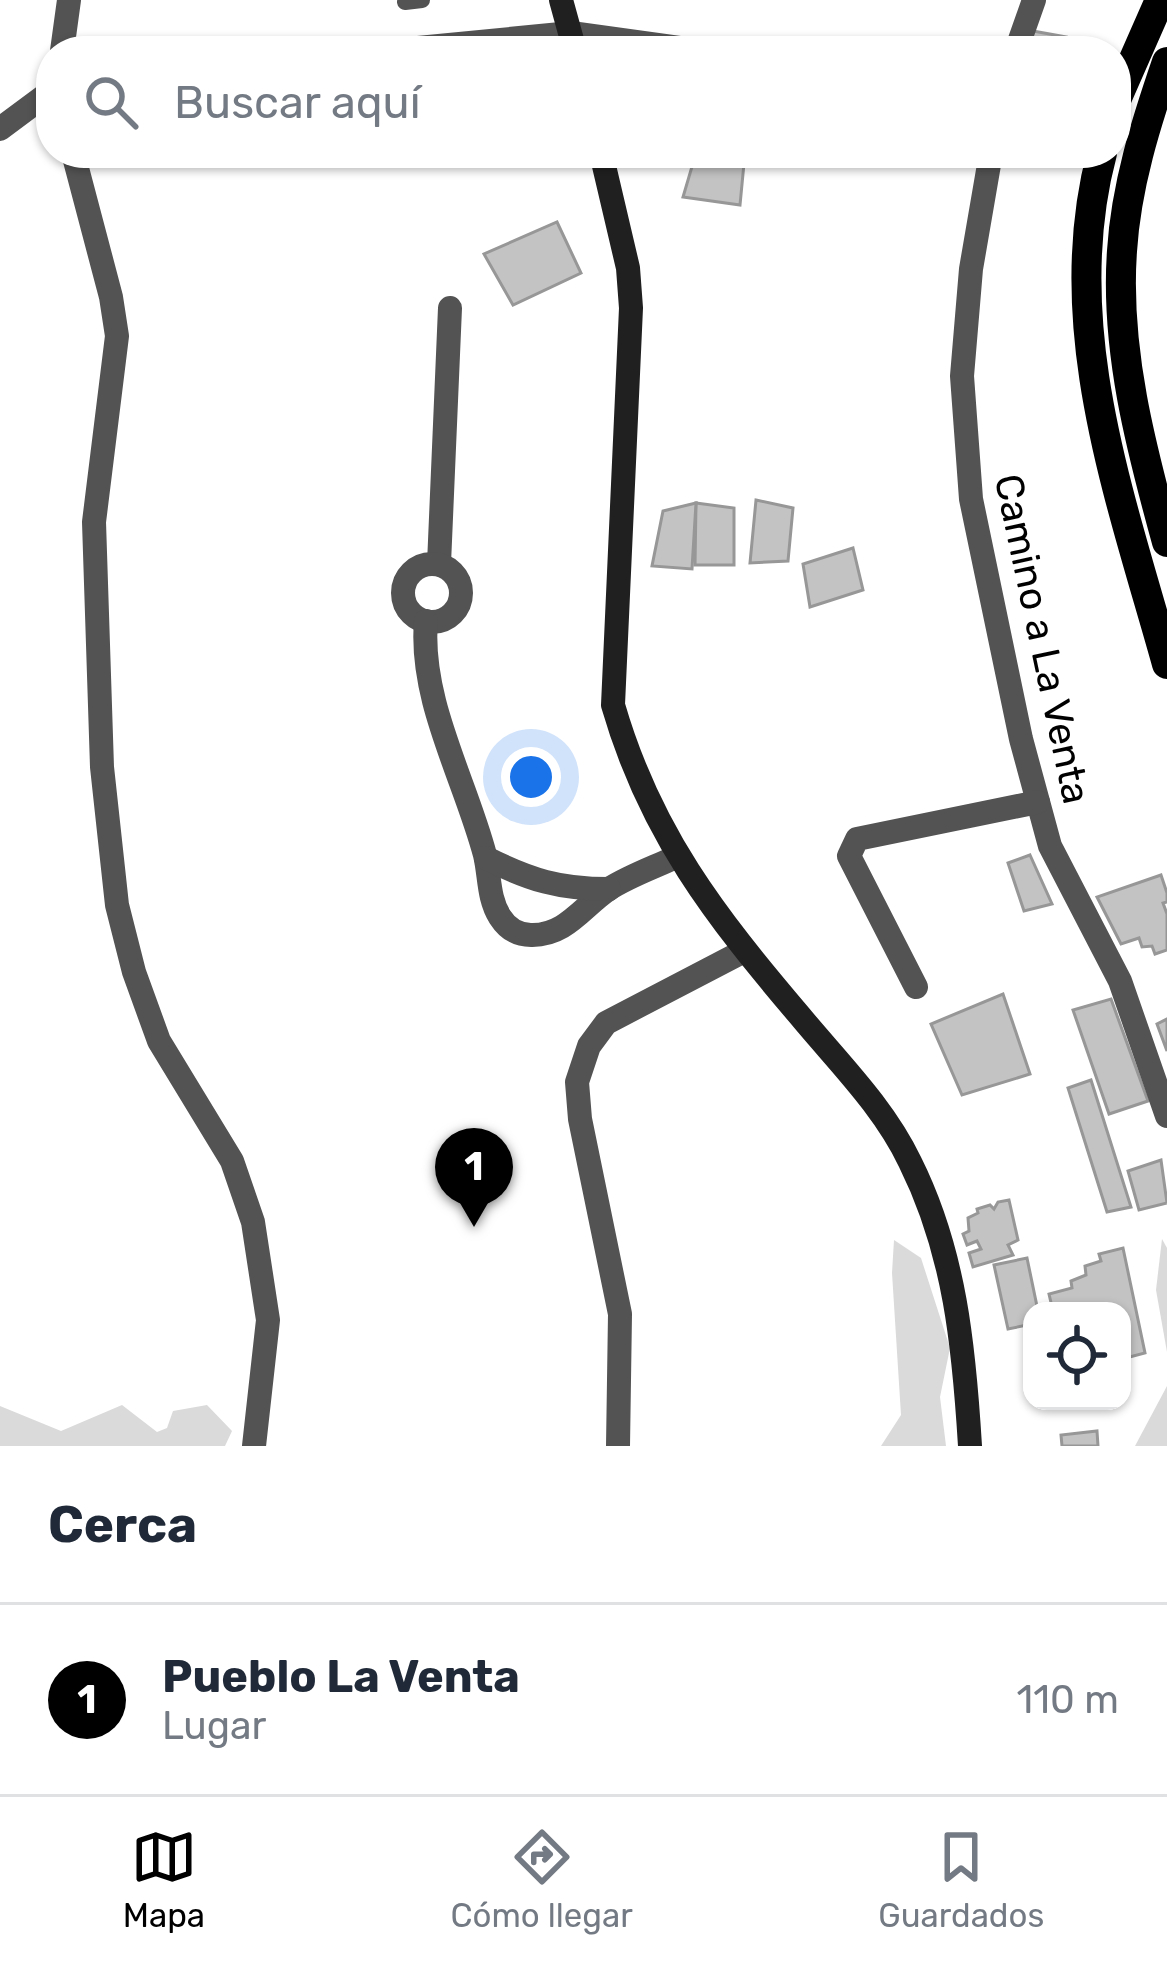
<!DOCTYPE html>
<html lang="es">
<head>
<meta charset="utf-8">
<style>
  :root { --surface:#fff; --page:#f6f6f7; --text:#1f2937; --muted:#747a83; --line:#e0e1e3; --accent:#000 }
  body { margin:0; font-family:Rubik,sans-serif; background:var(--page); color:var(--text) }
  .controls { position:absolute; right:36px; bottom:36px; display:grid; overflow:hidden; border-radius:24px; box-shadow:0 3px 9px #0004 }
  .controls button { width:108px; height:108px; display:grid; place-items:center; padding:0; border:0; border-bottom:3px solid var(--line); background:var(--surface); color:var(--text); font:60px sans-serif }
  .you { position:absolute; left:531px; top:777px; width:42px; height:42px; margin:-30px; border:9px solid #fff; border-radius:50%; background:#1a73e8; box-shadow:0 0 0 18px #1a73e833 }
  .badge { display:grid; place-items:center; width:78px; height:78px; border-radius:50%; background:var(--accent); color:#fff; font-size:39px; font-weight:700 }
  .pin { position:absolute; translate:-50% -99px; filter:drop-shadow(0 3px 6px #0008) }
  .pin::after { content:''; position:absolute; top:63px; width:42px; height:36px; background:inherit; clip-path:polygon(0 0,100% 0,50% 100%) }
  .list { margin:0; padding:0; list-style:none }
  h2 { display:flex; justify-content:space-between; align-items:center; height:156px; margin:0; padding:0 48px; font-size:51px }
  h2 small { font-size:39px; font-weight:400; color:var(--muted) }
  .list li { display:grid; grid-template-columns:78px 1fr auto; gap:36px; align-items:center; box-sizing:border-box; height:192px; padding:0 48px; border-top:3px solid var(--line) }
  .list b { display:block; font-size:45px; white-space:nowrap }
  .list p { margin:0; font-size:39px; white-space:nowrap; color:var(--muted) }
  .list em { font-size:39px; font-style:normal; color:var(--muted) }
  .icon { flex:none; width:66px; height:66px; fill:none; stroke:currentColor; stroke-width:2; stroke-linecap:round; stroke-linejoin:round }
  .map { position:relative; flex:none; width:1167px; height:1446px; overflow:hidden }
  .search { position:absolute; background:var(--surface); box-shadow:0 3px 9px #0004; left:36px; right:36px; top:36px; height:132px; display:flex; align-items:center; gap:30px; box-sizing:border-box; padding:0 42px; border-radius:48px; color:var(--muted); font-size:45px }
  .sheet { height:348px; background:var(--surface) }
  nav { display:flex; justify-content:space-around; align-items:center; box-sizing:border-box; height:168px; border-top:3px solid var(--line); background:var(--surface); font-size:33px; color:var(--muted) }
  nav a { display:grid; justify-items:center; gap:6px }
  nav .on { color:var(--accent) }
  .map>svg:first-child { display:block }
  .green { fill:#dadada }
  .building { fill:#c3c3c3; stroke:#979797; stroke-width:3 }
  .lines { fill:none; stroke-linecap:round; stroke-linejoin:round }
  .lane { stroke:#535353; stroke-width:16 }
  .street { stroke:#535353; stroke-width:24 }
  .secondary { stroke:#202020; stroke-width:24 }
  .primary { stroke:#000; stroke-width:30 }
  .labels { text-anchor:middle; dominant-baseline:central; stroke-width:9; stroke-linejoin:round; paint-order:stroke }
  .street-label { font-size:39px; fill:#000; stroke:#fff }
</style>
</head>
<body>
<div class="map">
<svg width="1167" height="1446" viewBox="0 0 1167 1446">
  <rect width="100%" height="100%" fill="#fff"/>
  <g class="green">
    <path d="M1162,1239L1167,1248V1352L1156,1290Z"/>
    <path d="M894,1240L921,1258L950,1348L940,1397L946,1446H881L901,1415L892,1273Z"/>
    <path d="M1167,1386V1446H1135Z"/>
    <path d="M122,1405L157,1432L167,1428L173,1411L207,1405L232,1431L225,1446H0V1406L61,1431Z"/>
  </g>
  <g class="building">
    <path d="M1033,31L1066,37L1061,51H1028Z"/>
    <path d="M696,153H745L740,205L683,197Z"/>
    <path d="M557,222L581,273L513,305L484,254Z"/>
    <path d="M756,500L793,508L788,561L750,563Z"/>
    <path d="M696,503L734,508V565H695Z"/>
    <path d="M696,503L692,569L652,566L663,511Z"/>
    <path d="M853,548L863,590L810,607L803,564Z"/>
    <path d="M1030,855L1052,904L1024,911L1008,863Z"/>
    <path d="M1161,875L1167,893V902L1163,903L1167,914V950L1155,954L1152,946L1142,947L1139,938L1121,944L1097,897Z"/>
    <path d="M1003,994L1030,1074L962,1095L931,1024Z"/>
    <path d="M1111,999L1148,1101L1109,1114L1073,1010Z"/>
    <path d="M1167,1019V1051L1157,1024Z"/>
    <path d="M1091,1080L1131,1207L1107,1212L1068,1088Z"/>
    <path d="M1161,1160L1167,1203L1139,1210L1128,1171Z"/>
    <path d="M1009,1200L1018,1240L1008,1245L1013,1255L973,1267L969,1253L981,1249L977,1241L967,1245L963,1234L969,1231L968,1218L978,1213L977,1209L990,1205L994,1209L998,1202Z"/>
    <path d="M1123,1248L1145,1353L1122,1359V1311H1053L1049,1294L1072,1288L1071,1281L1086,1275L1085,1266L1101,1261L1099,1254Z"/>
    <path d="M1027,1258L1038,1311H1032V1324L1008,1329L994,1265Z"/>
    <path d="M1097,1431L1098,1446H1062L1061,1435Z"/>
  </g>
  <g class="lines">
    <path class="lane" d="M405,2L422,0"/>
    <g class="street">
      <path d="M62,51L69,0"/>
      <path d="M387,51L571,33L701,51"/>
      <path d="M1016,51L1034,0"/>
      <path d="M0,129L51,91"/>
      <path d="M73,153L111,297L117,336L94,522L102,767L117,905L134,972L159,1041L232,1161L253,1222L268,1320L254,1446"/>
      <path d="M991,153L971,269L962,376L971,499L1021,739L1050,846L1120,981L1167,1116"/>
      <path d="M439,564L450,308"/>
      <circle cx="432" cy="593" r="29"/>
      <path d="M426,621C419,700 465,779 485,855C490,876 488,898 500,917C507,928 517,935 531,935C566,936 583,906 609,889C629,876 655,867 676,857"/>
      <path d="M486,858C530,880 559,889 609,889"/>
      <path d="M916,987L849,856L857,839L1038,802"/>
      <path d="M618,1446L620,1314L580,1119L577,1082L589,1046L606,1023L744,951"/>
    </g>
    <g class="secondary">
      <path d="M561,0L575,51"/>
      <path d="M601,153L628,268L631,308L613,705C650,833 715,916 800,1016C838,1062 884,1107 910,1162C955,1252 964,1347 970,1446"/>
    </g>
    <g class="primary">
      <path d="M1167,62C1146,123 1126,186 1122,251C1115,349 1141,448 1167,542"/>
      <path d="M1116,100L1160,0"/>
      <path d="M1102,153C1056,325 1121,499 1167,664"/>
    </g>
  </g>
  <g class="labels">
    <g class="street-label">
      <text transform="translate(1042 639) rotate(78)">Camino a La Venta</text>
    </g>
  </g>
</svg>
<div class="controls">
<button><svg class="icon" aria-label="locate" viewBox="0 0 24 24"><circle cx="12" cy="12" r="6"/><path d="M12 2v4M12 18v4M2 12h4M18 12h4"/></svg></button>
</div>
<div class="you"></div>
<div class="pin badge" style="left:474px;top:1227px">1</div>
<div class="search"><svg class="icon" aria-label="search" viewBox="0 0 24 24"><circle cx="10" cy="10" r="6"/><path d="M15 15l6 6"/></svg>Buscar aquí</div>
</div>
<section class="sheet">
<h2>Cerca<small></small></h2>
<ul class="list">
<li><span class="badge">1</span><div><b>Pueblo La Venta</b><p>Lugar</p></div><em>110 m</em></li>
</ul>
</section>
<nav>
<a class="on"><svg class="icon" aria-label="map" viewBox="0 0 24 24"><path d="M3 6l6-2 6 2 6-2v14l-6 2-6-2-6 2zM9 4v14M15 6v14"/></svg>Mapa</a>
<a><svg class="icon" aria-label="directions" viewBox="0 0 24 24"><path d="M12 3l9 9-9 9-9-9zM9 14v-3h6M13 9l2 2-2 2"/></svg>Cómo llegar</a>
<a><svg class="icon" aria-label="saved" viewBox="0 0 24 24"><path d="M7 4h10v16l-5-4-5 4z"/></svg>Guardados</a>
</nav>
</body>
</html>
